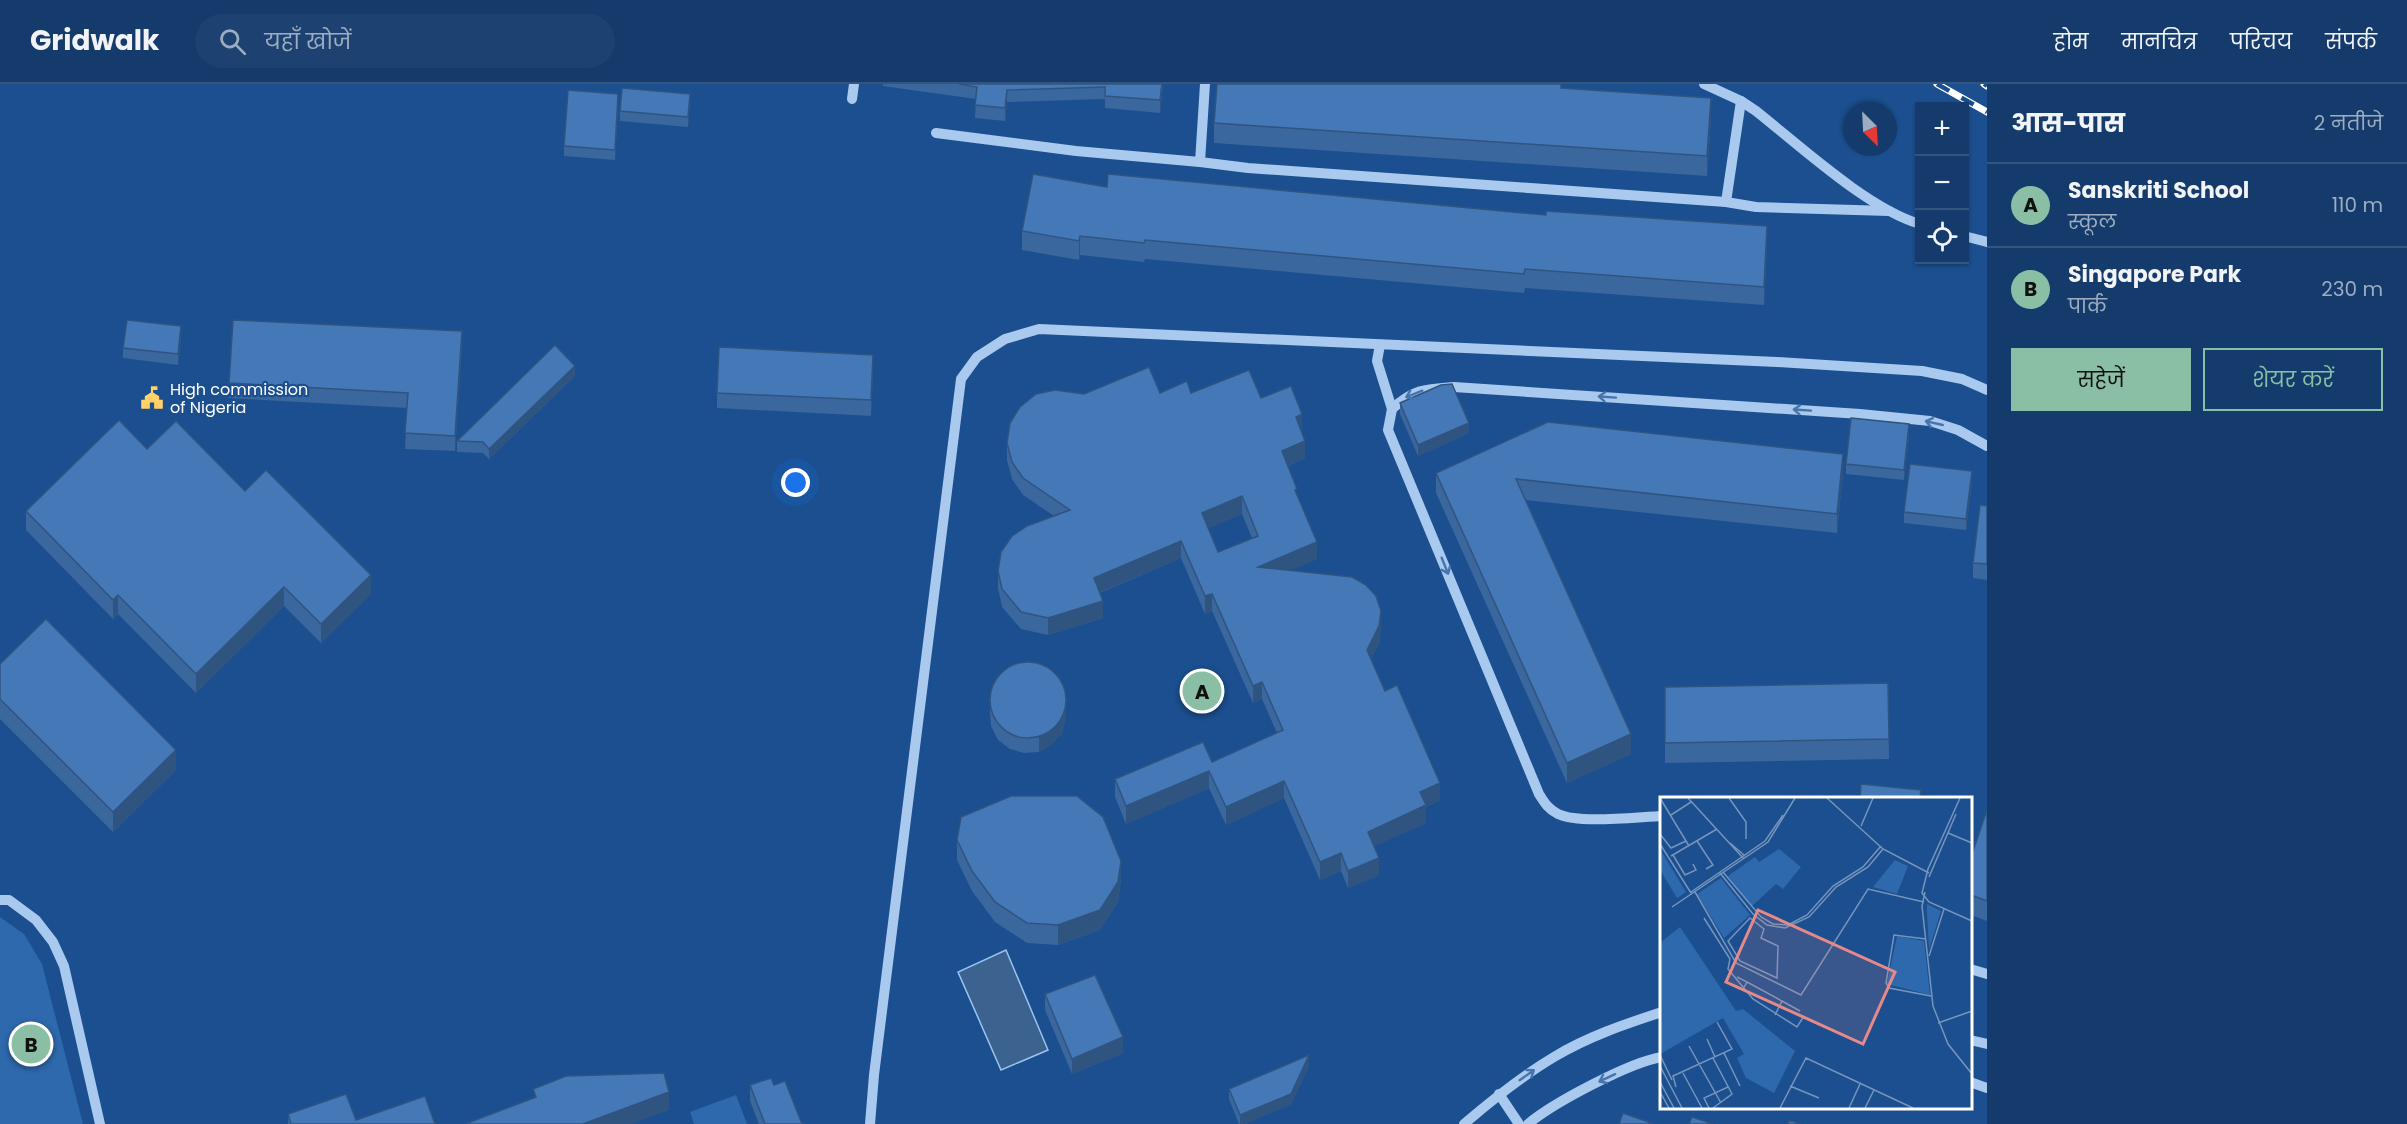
<!DOCTYPE html>
<html lang="hi">
<head>
<meta charset="utf-8">
<style>
  :root { --surface:#143b6b; --page:#1d4271; --text:#f1f3f6; --muted:#9dadc1; --line:#33557e; --accent:#8abfa5 }
  body { margin:0; font-family:Poppins,"Noto Sans Devanagari",sans-serif; background:var(--page); color:var(--text) }
  .controls { position:absolute; right:18px; top:18px; display:grid; overflow:hidden; border-radius:0px; box-shadow:0 2px 4px #0004 }
  .controls button { width:54px; height:54px; display:grid; place-items:center; padding:0; border:0; border-bottom:2px solid var(--line); background:var(--surface); color:var(--text); font:30px sans-serif }
  .compass { position:absolute; left:1843px; top:18px; width:54px; height:54px; border-radius:50%; background:var(--surface); box-shadow:0 2px 4px #0004; rotate:156deg }
  .you { position:absolute; left:796px; top:399px; width:21px; height:21px; margin:-15px; border:4px solid #fff; border-radius:50%; background:#1a73e8; box-shadow:0 0 0 9px #1a73e833 }
  .badge { display:grid; place-items:center; width:39px; height:39px; border-radius:50%; background:var(--accent); color:#111; font-size:20px; font-weight:700 }
  .pin { position:absolute; translate:-50% -50%; border:3px solid #fff; box-shadow:0 2px 6px #0006 }
  .list { margin:0; padding:0; list-style:none }
  h2 { display:flex; justify-content:space-between; align-items:center; height:78px; margin:0; padding:0 24px; font-size:26px }
  h2 small { font-size:20px; font-weight:400; color:var(--muted) }
  .list li { display:grid; grid-template-columns:39px 1fr auto; gap:18px; align-items:center; box-sizing:border-box; height:84px; padding:0 24px; border-top:2px solid var(--line) }
  .list b { display:block; font-size:22px; white-space:nowrap }
  .list p { margin:0; font-size:20px; white-space:nowrap; color:var(--muted) }
  .list em { font-size:20px; font-style:normal; color:var(--muted) }
  .actions { display:flex; gap:12px; padding:18px 24px }
  .actions a { flex:1; padding:14px 0; border:2px solid var(--accent); border-radius:0px; text-align:center; font-size:21px; color:var(--accent) }
  .actions .main { background:var(--accent); color:#111 }
  .icon { flex:none; width:33px; height:33px; fill:none; stroke:currentColor; stroke-width:2; stroke-linecap:round; stroke-linejoin:round }
  .map { position:relative; flex:none; width:1987px; height:1040px; overflow:hidden }
  header { display:flex; align-items:center; gap:36px; box-sizing:border-box; height:84px; padding:0 30px; background:var(--surface); border-bottom:2px solid var(--line) }
  header strong { font-size:28px }
  nav { display:flex; gap:33px; margin-inline-start:auto; font-size:21px }
  .search { width:420px; height:54px; background:var(--page); display:flex; align-items:center; gap:15px; box-sizing:border-box; padding:0 21px; border-radius:33px; color:var(--muted); font-size:22px }
  main { display:flex }
  aside { flex:1; background:var(--surface) }
  .map>svg:first-child { display:block }
  .green { fill:#2e69ad }
  .water { fill:#3c6290; stroke:#9cc4f0; stroke-width:1.5 }
  .lines { fill:none; stroke-linecap:round; stroke-linejoin:round }
  .minor { stroke:#a9c9ee; stroke-width:10 }
  .rail-casing { stroke:#fff; stroke-width:7 }
  .rail { stroke:#1b4f8f; stroke-width:4.5; stroke-dasharray:14; stroke-linecap:butt }
  .wall { fill:#3a679d; fill-rule:evenodd }
  .shaded-wall { fill:#305480 }
  .building { fill:#4478b7; stroke:#305480; stroke-width:1.5; fill-rule:evenodd }
  .oneway { stroke:#4674ac }
  .labels { text-anchor:middle; dominant-baseline:central; stroke-width:4.5; stroke-linejoin:round; paint-order:stroke }
  .poi-label { font-size:16px; fill:#fff; stroke:#1b4f8f; text-anchor:start }
  .inset-road { fill:none; stroke:#7695bc; stroke-width:1.5 }
  .view { fill:#e88989; fill-opacity:0.15; stroke:#e88989; stroke-width:3 }
  .inset-edge { fill:none; stroke:#fff; stroke-width:3 }
</style>
</head>
<body>
<header>
<strong>Gridwalk</strong>
<div class="search"><svg class="icon" aria-label="search" viewBox="0 0 24 24"><circle cx="10" cy="10" r="6"/><path d="M15 15l6 6"/></svg>यहाँ खोजें</div>
<nav><a>होम</a><a>मानचित्र</a><a>परिचय</a><a>संपर्क</a></nav>
</header>
<main>
<div class="map">
<svg width="1987" height="1040" viewBox="0 0 1987 1040">
  <rect width="100%" height="100%" fill="#1b4f8f"/>
  <g class="green">
    <path d="M0,833L24,850L42,880L83,1040H0Z"/>
    <path d="M736,1011L747,1040H694L690,1028Z"/>
  </g>
  <path class="water" d="M1006,866L1048,966L1001,986L958,888Z"/>
  <g class="lines">
    <g class="minor">
      <path d="M1205,0L1200,78L1248,84L1726,118"/>
      <path d="M1704,0L1741,17L1756,27C1799,61 1868,125 1920,140"/>
      <path d="M852,15L854,0"/>
      <path d="M1741,17L1726,118L1756,123L1889,127"/>
      <path d="M936,49L1076,67L1200,78"/>
      <path d="M1964,152L1987,158"/>
      <path d="M1380,261L1377,277L1392,325"/>
      <path d="M1662,732C1636,733 1579,740 1558,730C1548,725 1544,718 1539,710L1388,346L1392,325C1414,305 1425,305 1454,303L1860,330L1930,337L1958,346L1987,362"/>
      <path d="M0,816H9L36,836L53,858L64,882L100,1040"/>
      <path d="M1970,885L1987,890"/>
      <path d="M1970,956L1987,960"/>
      <path d="M1970,998L1987,1004"/>
      <path d="M1499,1010L1519,1040"/>
      <path d="M870,1040L874,991L961,295L977,273L1005,255L1039,245L1777,278L1922,287L1962,295L1987,306"/>
      <path d="M1464,1040C1492,1016 1522,992 1554,973C1587,953 1625,940 1662,928"/>
      <path d="M1528,1040C1553,1019 1630,978 1662,973"/>
    </g>
    <g class="rail-casing">
      <g id="rail">
        <path d="M1937,0L1987,28"/>
        <path d="M1984,0L1987,2"/>
      </g>
    </g>
    <use href="#rail" class="rail"/>
  </g>
  <g class="wall">
    <path d="M883,0H1163L1160,29L1105,24V15L1007,18L1005,37L975,34L976,15L883,2Z"/>
    <path d="M1562,5L1711,34L1707,92L1214,59V39Z"/>
    <path d="M690,20L688,43L620,37V27Z"/>
    <path d="M618,21L615,76L564,72V62Z"/>
    <path d="M1107,103L1767,161L1764,221L1525,204L1524,209L1145,175L1144,178L1080,171L1079,176L1022,166V147Z"/>
    <path d="M181,253L178,281L123,274V264Z"/>
    <path d="M462,262L455,367L405,365L407,324L229,314V299Z"/>
    <path d="M873,286L871,332L717,324V309Z"/>
    <path d="M575,292L489,375L483,369L457,368V357Z"/>
    <path d="M1191,309L1261,314L1302,348L1305,374L1288,382L1317,475L1290,486L1381,544L1379,560L1371,575L1385,607L1440,716L1426,723V739L1374,762L1379,791L1348,804L1341,787L1320,796L1284,714L1226,741L1209,704L1126,740L1115,713V695L1212,678L1277,649L1262,615L1253,619L1212,527L1205,530L1181,474L1100,509L1103,534L1048,551L1021,545L1002,523L998,504V487L1054,432L1023,411L1012,395L1007,376V359L1084,310ZM1242,430L1252,454L1218,468L1208,444Z"/>
    <path d="M1400,319L1469,349L1418,372L1400,330Z"/>
    <path d="M1909,351L1904,396L1846,390V380Z"/>
    <path d="M147,365L245,407L371,510L321,559L284,522L196,609L118,530L113,535L26,446V427Z"/>
    <path d="M1436,389L1843,390L1837,449L1525,416L1631,670L1567,699L1436,409Z"/>
    <path d="M1972,398L1966,446L1904,439V428Z"/>
    <path d="M1987,422V496L1973,494V479Z"/>
    <path d="M0,580L176,686L113,748L0,635Z"/>
    <path d="M1888,599L1889,675L1665,679V603Z"/>
    <path d="M990,612L1066,634L1062,649L1052,660L1039,668L1024,669L1010,665L998,656L991,642L990,628Z"/>
    <path d="M1987,726V837L1971,831V773Z"/>
    <path d="M957,756L1121,796L1118,818L1100,846L1058,861L1027,859L995,838L972,807L957,776Z"/>
    <path d="M1045,910L1123,969L1072,990L1045,926Z"/>
    <path d="M1309,982L1291,1020L1245,1040H1239L1229,1015V1005Z"/>
    <path d="M750,1001H774L802,1040H759L750,1017Z"/>
    <path d="M288,1030L356,1036L435,1040H288Z"/>
  </g>
  <g class="shaded-wall">
    <path d="M1162,0H1163L1160,29V16Z"/>
    <path d="M1007,6V18L1005,37V24Z"/>
    <path d="M690,10V20L688,43V33Z"/>
    <path d="M1711,14V34L1707,92V72Z"/>
    <path d="M1767,142V161L1764,221V203Z"/>
    <path d="M1080,152V171L1079,176V157Z"/>
    <path d="M181,242V253L178,281V270Z"/>
    <path d="M462,247V262L455,367V352Z"/>
    <path d="M873,271V286L871,332V316Z"/>
    <path d="M575,282V292L489,375V365Z"/>
    <path d="M1302,330V348L1296,351V333Z"/>
    <path d="M1469,339V349L1418,372V361Z"/>
    <path d="M1909,340V351L1904,396V386Z"/>
    <path d="M1305,357V374L1282,384V367Z"/>
    <path d="M1843,370V390L1837,449V430Z"/>
    <path d="M1972,387V398L1966,446V435Z"/>
    <path d="M1242,412V430L1202,447V429Z"/>
    <path d="M1181,457V474L1094,511V494Z"/>
    <path d="M1317,458V475L1258,500V483Z"/>
    <path d="M371,491V510L321,559V540Z"/>
    <path d="M284,503V522L196,609V590Z"/>
    <path d="M1212,510V527L1205,530V512Z"/>
    <path d="M118,511V530L113,535V516Z"/>
    <path d="M1103,517V534L1048,551V534Z"/>
    <path d="M1381,527V544L1379,560L1367,584V566Z"/>
    <path d="M1262,598V615L1253,619V602Z"/>
    <path d="M1066,619V634L1062,649L1052,660L1039,668V652Z"/>
    <path d="M1631,650V670L1567,699V679Z"/>
    <path d="M176,666V686L113,748V728Z"/>
    <path d="M1209,687V704L1126,740V722Z"/>
    <path d="M1284,697V714L1226,741V723Z"/>
    <path d="M1440,699V716L1426,723V739L1368,765V748L1420,708Z"/>
    <path d="M1341,769V787L1320,796V778Z"/>
    <path d="M1379,774V791L1348,804V787Z"/>
    <path d="M1121,777V796L1118,818L1100,846L1058,861V841Z"/>
    <path d="M1123,953V969L1072,990V975Z"/>
    <path d="M1309,971V982L1291,1020L1245,1040H1240V1031Z"/>
    <path d="M669,1008V1026L632,1040H583Z"/>
  </g>
  <g class="building">
    <path d="M959,0H1162L1160,16L1105,12V3L1007,6L1005,24L975,21L977,3Z"/>
    <path d="M1217,0H1561V4L1711,14L1707,72L1214,39Z"/>
    <path d="M622,4L690,10L688,33L620,27Z"/>
    <path d="M568,6L618,10L615,66L564,62Z"/>
    <path d="M1033,90L1107,103L1108,90L1546,131V127L1767,142L1764,203L1525,185L1524,190L1145,156L1144,159L1080,152L1079,157L1022,147Z"/>
    <path d="M127,236L181,242L178,270L123,264Z"/>
    <path d="M233,236L462,247L455,352L405,349L408,309L229,299Z"/>
    <path d="M555,261L575,282L489,365L483,358L457,357Z"/>
    <path d="M719,263L873,271L871,316L717,309Z"/>
    <path d="M1149,283L1160,309L1187,297L1191,309L1249,286L1261,314L1291,302L1302,330L1296,333L1305,357L1282,367L1297,405L1295,406L1317,458L1258,483L1352,493L1366,501L1376,512L1381,527L1379,542L1367,566L1385,607L1397,601L1440,699L1420,708L1426,721L1368,748L1379,774L1348,787L1341,769L1320,778L1284,697L1226,723L1209,687L1126,722L1115,695L1203,658L1212,678L1283,646L1262,598L1253,602L1212,510L1205,512L1181,457L1094,494L1103,517L1048,534L1021,528L1002,505L998,487L1001,468L1012,452L1027,442L1070,426L1023,394L1012,378L1007,359L1010,339L1020,323L1036,310L1055,306L1084,310ZM1242,412L1258,452L1218,468L1202,429Z"/>
    <path d="M1452,300L1469,339L1418,361L1400,319L1441,301Z"/>
    <path d="M1851,334L1909,340L1904,386L1846,380Z"/>
    <path d="M119,336L147,365L176,337L245,407L266,386L371,491L321,540L284,503L196,590L118,511L113,516L26,427Z"/>
    <path d="M1548,338L1843,370L1837,430L1516,395L1631,650L1567,679L1436,389Z"/>
    <path d="M1910,380L1972,387L1966,435L1904,428Z"/>
    <path d="M1980,421L1987,422V480L1973,479Z"/>
    <path d="M46,535L176,666L113,728L0,615V580Z"/>
    <circle cx="1028" cy="616" r="38"/>
    <path d="M1888,599L1889,655L1665,659V603Z"/>
    <path d="M1861,700L1921,706L1920,714H1860Z"/>
    <path d="M1011,712H1077L1103,733L1121,777L1118,798L1100,826L1058,841L1027,839L995,818L972,787L957,756L961,733Z"/>
    <path d="M1987,726V817L1971,811V773Z"/>
    <path d="M1095,891L1123,953L1072,975L1045,910Z"/>
    <path d="M1309,971L1291,1010L1240,1031L1229,1005Z"/>
    <path d="M664,989L669,1008L583,1040H465L536,1013L533,1005L566,992Z"/>
    <path d="M771,994L774,1001L785,997L802,1040H765L750,1001Z"/>
    <path d="M346,1010L356,1036L425,1012L435,1040H291L288,1030Z"/>
    <path d="M1623,1029L1654,1040H1619Z"/>
    <path d="M1692,1033L1713,1040H1689Z"/>
    <path d="M1789,1036L1801,1040H1788Z"/>
  </g>
  <defs><path id="oneway-shaft" d="M-6 0H5M1.5-3L5.5 0L1.5 3" fill="none" stroke-width="1.6" stroke-linecap="round" stroke-linejoin="round" transform="scale(1.5)"/></defs>
  <g class="oneway">
    <use href="#oneway-shaft" transform="translate(1414 310) rotate(158)"/>
    <use href="#oneway-shaft" transform="translate(1607 313) rotate(-176)"/>
    <use href="#oneway-shaft" transform="translate(1802 326) rotate(-176)"/>
    <use href="#oneway-shaft" transform="translate(1934 339) rotate(-167)"/>
    <use href="#oneway-shaft" transform="translate(1445 482) rotate(68)"/>
    <use href="#oneway-shaft" transform="translate(1527 991) rotate(-35)"/>
    <use href="#oneway-shaft" transform="translate(1607 994) rotate(155)"/>
  </g>
  <defs>
    <g id="civic-bare" transform="scale(1.8)"><path d="M-.6-6.5H3V-4.5H.6V-3L4-1V1h2V6H-6V1h2V-1L-.6-3ZM-1.2 2.5V6h2.4V2.5Z" fill="#ffd166" stroke="#1b4f8f" stroke-width="2.5" paint-order="stroke"/></g>
  </defs>
  <g fill-rule="evenodd">
    <use href="#civic-bare" x="152" y="314"/>
  </g>
  <g class="labels">
    <g class="poi-label">
      <text x="170" y="305">High commission<tspan x="170" dy="18">of Nigeria</tspan></text>
    </g>
  </g>
  <g transform="translate(1660 713)">
    <rect width="312" height="312" fill="#1b4f8f"/>
    <path d="M0,52L26,95L17,101L0,73ZM119,52L141,70L123,92L116,87L92,109L68,79L95,60L99,65ZM235,63L248,69L237,97L213,90ZM61,81L90,118L64,141L37,97ZM267,107L281,114L269,152L267,116ZM20,130L76,214L83,212L135,254L114,296L86,281L77,261L84,257L63,221L2,256L0,252V146ZM237,139L264,144L270,198L227,187Z" fill="#2e69ad"/>
    <path class="inset-road" d="M0,1L29,49M28,1L84,62M69,1L86,25V42M167,1L223,52L269,76M300,1L268,72L262,96L269,105L312,124M11,18L31,5M201,29L213,1M288,36L312,46M0,37L11,51L26,44M37,44L53,68L46,72M70,46L85,59M0,47L31,96M13,58L25,78L36,73L33,67M11,59L57,32M63,75L101,120L113,127L128,128L147,118L173,89L203,70L221,49M60,76L93,117L107,128L125,131L149,120L176,90L208,70L223,52M269,80L296,17M31,95L105,44L123,18M35,95L76,166L141,198L208,92L264,105M265,95L262,109L273,209L288,247L312,277M12,110L108,45L135,1M44,121L70,162L68,172L93,202L137,230L144,219M90,121L104,132L101,141L118,149L117,181L80,164L68,144ZM266,142L234,138L226,186L229,191L271,199M269,159L284,112M77,180L87,185L83,192M87,185L122,204L115,218M122,204L140,214M278,226L312,214M47,242L55,260M29,249L61,306M64,256L80,289M0,258L12,283M53,261L72,297L53,311M0,269L22,311M23,276L42,311M0,285L14,311M130,289L159,301M16,290L13,279L72,252L57,225M0,295L9,311M49,311L44,301L68,290M120,311L146,261L253,311M189,311L200,287M205,311L214,293"/>
    <path class="view" d="M98,113L235,175L203,247L66,185Z"/>
    <rect width="312" height="312" class="inset-edge"/>
  </g>
</svg>
<div class="controls">
<button>+</button>
<button>−</button>
<button><svg class="icon" aria-label="locate" viewBox="0 0 24 24"><circle cx="12" cy="12" r="6"/><path d="M12 2v4M12 18v4M2 12h4M18 12h4"/></svg></button>
</div>
<svg class="compass" viewBox="-18 -18 36 36"><path d="M0-13l5 13h-10z" fill="#e53935"/><path d="M0 13l5-13h-10z" fill="#9dadc1"/></svg>
<div class="you"></div>
<div class="pin badge" style="left:1202px;top:607px">A</div>
<div class="pin badge" style="left:31px;top:960px">B</div>
</div>
<aside>
<h2>आस-पास<small>2 नतीजे</small></h2>
<ul class="list">
<li><span class="badge">A</span><div><b>Sanskriti School</b><p>स्कूल</p></div><em>110 m</em></li>
<li><span class="badge">B</span><div><b>Singapore Park</b><p>पार्क</p></div><em>230 m</em></li>
</ul>
<div class="actions"><a class="main">सहेजें</a><a>शेयर करें</a></div>
</aside>
</main>
</body>
</html>
